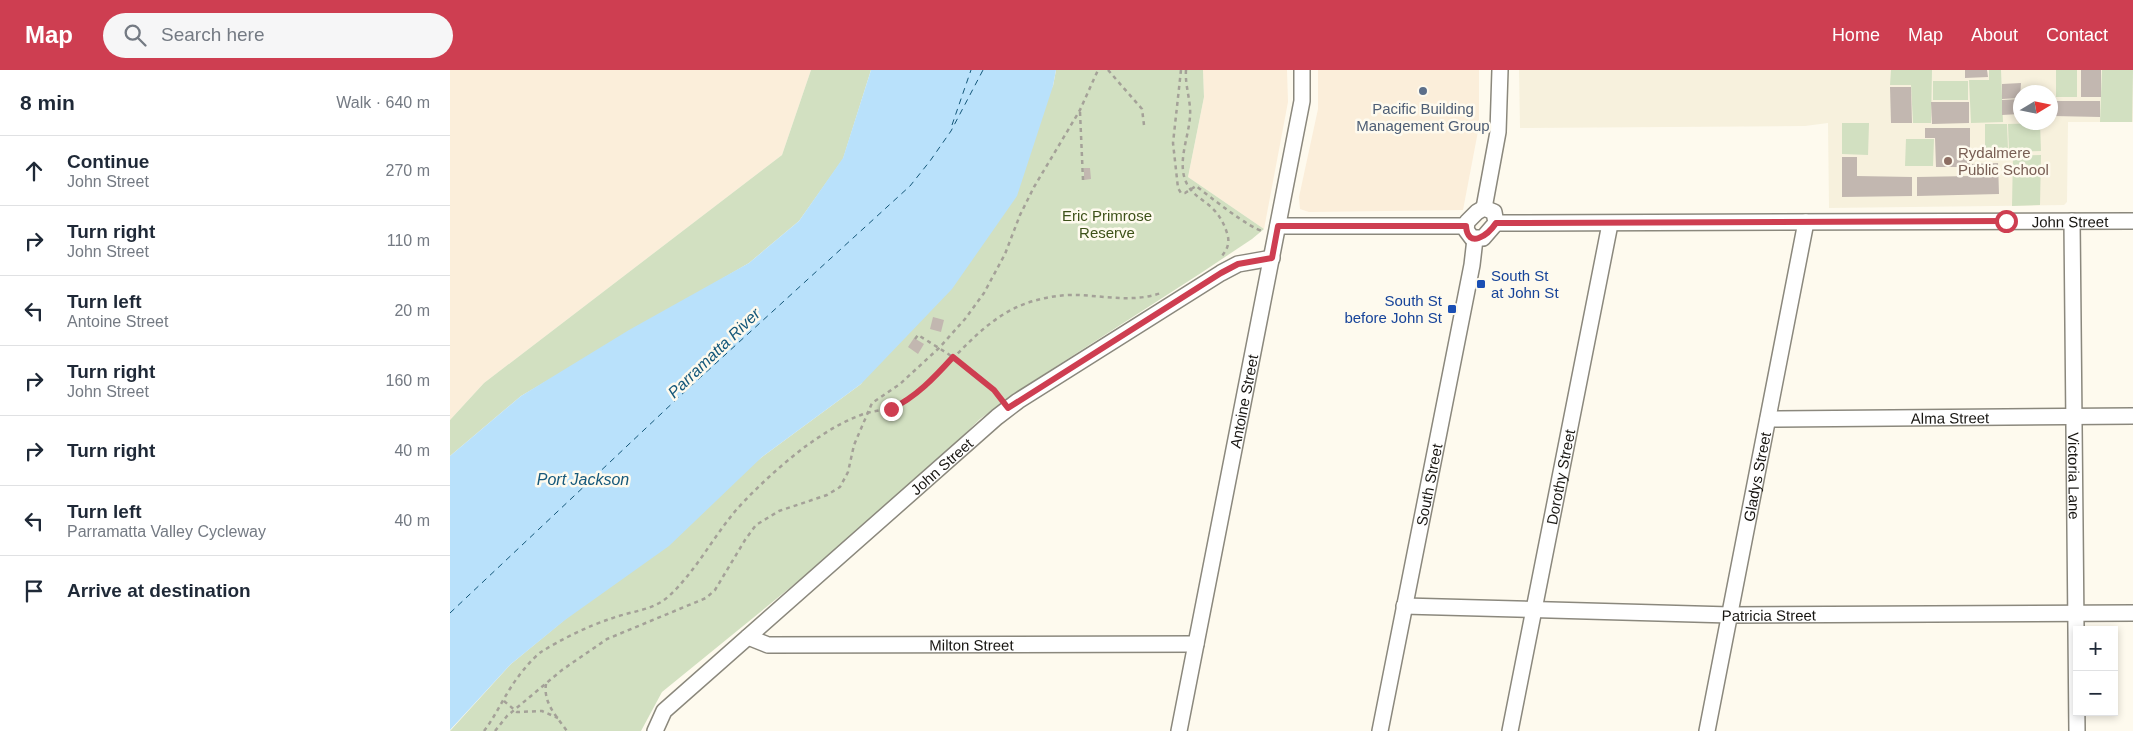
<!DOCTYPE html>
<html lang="en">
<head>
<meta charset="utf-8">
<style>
  :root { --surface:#fff; --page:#f6f6f7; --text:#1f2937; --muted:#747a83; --line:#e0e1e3; --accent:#ce3e51 }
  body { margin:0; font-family:Arial,sans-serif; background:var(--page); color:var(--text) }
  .controls { position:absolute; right:15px; bottom:15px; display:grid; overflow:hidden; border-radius:0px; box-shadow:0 2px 8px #0003 }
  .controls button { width:45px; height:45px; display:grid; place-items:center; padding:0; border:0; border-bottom:1px solid var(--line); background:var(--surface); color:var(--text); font:25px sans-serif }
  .compass { position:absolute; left:1563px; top:15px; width:45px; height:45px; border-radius:50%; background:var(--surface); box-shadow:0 2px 8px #0003; rotate:80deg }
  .stop { position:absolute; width:15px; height:15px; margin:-11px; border:4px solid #ce3e51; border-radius:50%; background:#fff }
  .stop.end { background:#ce3e51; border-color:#fff; box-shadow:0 1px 5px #0008 }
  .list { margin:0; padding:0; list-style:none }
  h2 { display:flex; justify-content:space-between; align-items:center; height:65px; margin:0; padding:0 20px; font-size:21px }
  h2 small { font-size:16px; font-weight:400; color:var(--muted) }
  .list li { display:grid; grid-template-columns:32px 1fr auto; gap:15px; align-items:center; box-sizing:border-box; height:70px; padding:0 20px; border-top:1px solid var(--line) }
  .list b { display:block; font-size:19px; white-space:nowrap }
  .list p { margin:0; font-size:16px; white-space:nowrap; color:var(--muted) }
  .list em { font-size:16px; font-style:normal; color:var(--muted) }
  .icon { flex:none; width:28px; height:28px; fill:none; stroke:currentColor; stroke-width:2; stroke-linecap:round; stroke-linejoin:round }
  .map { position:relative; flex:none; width:1683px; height:661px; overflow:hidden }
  header { display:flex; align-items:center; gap:30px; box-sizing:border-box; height:70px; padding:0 25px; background:var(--accent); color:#fff }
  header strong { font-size:24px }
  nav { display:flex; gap:28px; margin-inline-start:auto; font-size:18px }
  .search { width:350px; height:45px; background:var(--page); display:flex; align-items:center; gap:12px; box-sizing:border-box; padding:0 18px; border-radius:28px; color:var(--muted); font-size:19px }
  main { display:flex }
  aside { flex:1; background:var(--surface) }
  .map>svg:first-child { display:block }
  .built { fill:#f7f1dd; fill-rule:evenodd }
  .industrial { fill:#fbeeda }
  .green { fill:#d2e0c1 }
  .water { fill:#b9e1fb }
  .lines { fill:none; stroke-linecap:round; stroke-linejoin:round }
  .ferry { stroke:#15587a; stroke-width:1; stroke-dasharray:6 5; stroke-linecap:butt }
  .building { fill:#c2b7b0 }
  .minor-casing { stroke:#8b887d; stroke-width:18 }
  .path { stroke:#a4a198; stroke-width:2.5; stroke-dasharray:4 4; stroke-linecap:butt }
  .minor { stroke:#fff; stroke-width:15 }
  .route { stroke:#ce3e51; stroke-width:6 }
  .service-dot { fill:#5c6f8a; stroke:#fefaee; stroke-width:2 }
  .education-dot { fill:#8d6e63; stroke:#fefaee; stroke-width:2 }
  .transit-dot { fill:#1a4fb4; stroke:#fefaee; stroke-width:2 }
  .labels { text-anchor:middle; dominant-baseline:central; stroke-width:5; stroke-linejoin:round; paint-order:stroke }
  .service-label { font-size:15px; fill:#4e5e75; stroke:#fefaee }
  .education-label { font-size:15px; fill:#785e54; stroke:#fefaee; text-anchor:start }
  .park-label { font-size:15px; fill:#3d5119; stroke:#fefaee }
  .street-label { font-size:15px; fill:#181612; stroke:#fefaee }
  .transit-label { font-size:15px; fill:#164399; stroke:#fefaee; text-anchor:start }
  .water-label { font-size:16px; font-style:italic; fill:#15587a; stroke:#fefaee }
</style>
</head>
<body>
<header>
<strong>Map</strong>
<div class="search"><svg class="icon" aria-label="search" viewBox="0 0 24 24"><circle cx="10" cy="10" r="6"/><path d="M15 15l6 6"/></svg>Search here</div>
<nav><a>Home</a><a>Map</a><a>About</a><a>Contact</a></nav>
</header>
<main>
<aside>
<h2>8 min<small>Walk · 640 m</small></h2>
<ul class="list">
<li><svg class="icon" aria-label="ahead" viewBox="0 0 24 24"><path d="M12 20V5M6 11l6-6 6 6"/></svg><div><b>Continue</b><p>John Street</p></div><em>270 m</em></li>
<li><svg class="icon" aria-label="right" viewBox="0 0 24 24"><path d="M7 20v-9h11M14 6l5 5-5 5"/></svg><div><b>Turn right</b><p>John Street</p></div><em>110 m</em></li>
<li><svg class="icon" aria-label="left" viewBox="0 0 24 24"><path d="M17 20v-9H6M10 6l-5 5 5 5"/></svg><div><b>Turn left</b><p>Antoine Street</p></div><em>20 m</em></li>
<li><svg class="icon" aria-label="right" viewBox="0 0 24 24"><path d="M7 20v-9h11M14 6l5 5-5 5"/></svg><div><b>Turn right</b><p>John Street</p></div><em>160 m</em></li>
<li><svg class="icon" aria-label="right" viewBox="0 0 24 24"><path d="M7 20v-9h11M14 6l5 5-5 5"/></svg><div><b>Turn right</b></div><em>40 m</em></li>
<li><svg class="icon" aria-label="left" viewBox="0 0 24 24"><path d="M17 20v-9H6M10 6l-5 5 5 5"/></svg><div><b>Turn left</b><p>Parramatta Valley Cycleway</p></div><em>40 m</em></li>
<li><svg class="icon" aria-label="arrive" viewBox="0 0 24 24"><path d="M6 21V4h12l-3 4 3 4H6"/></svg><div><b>Arrive at destination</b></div></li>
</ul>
</aside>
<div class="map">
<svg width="1683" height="661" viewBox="0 0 1683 661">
  <rect width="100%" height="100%" fill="#fefaee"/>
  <path class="built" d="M1069,0H1683V52H1618L1617,132L1614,135L1379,138L1378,53L1355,56L1070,58ZM1570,22H1600V52H1570Z"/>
  <g class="industrial">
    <path d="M0,0H361L332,85L34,313L0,350Z"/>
    <path d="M753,0H837L838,32L814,159L738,107L754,27Z"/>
    <path d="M868,0H1029V56L1013,140L859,142L850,139L849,127L868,39Z"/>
  </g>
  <g class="green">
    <path d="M361,0H421L393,89L349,151L299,193L71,326L0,386V350L34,313L332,85Z"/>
    <path d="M606,0H753L754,27L738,107L814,159L802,169L751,203L571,319L530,349L443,434L212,622L191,661H0L61,594L312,387L411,314L603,16Z"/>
    <path d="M1441,0H1482L1481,53H1463L1461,15H1440Z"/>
    <path d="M1539,0H1551L1553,52L1521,53L1519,10H1539Z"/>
    <rect x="1606" y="0" width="21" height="27"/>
    <path d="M1652,0H1683L1682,52H1650Z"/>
    <rect x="1483" y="11" width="35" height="19"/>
    <path d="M1392,53H1419L1418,85L1392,84Z"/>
    <path d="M1590,53L1591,81L1559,82L1558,54Z"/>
    <path d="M1535,54H1557L1558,79L1535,80Z"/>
    <path d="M1456,69H1484L1483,96H1455Z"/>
    <path d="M1591,85L1590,135L1562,136L1563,86Z"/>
  </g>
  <path class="water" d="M421,0H606L603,16L567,126L502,219L411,314L312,387L219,476L115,550L61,594L0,660V386L71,326L179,260L299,193L349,151L393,88Z"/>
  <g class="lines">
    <g class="ferry">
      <path d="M502,55L521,0"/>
      <path d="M0,543L230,326L460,116L480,91L501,61L533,0"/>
    </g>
  </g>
  <g class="building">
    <path d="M1515,0H1537L1538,7L1515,8Z"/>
    <rect x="1631" y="0" width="20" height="27"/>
    <path d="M1571,13L1570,28L1552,29V14Z"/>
    <path d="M1440,17H1461L1462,53H1441Z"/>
    <path d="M1570,29V44L1552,45V30Z"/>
    <path d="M1603,31H1650V47L1603,46Z"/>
    <path d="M1481,32H1519V53L1482,54Z"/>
    <path d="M1475,58H1520V97H1486L1485,68H1475Z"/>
    <path d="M1392,87H1407V106L1462,107V126L1392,127Z"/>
    <path d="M1548,93L1549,124L1467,126V107L1522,106V94Z"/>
    <path d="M634,98H640L641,109L634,110Z"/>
    <path d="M483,247L494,250L491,262L480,259Z"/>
    <path d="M464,268L474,274L468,284L458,277Z"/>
  </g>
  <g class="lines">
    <g class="minor-casing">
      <g id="minor">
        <path d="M1034,138L1048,62L1050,0"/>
        <path d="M1034,138L1044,142L1046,153L1033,168H1022L1016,160L1017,152L1027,142Z"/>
        <path id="s1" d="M1622,151L1627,661"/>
        <path id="s2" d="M1046,153L1683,151"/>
        <path d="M828,156H1016"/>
        <path id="s3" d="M1318,349L1683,346"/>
        <path id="s4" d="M954,536L1280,545L1683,543"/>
        <path id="s5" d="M298,567L318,575L746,574"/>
        <path id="s6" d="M205,661L214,641L547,347L568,331L771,203L788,194L822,188"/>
        <path id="s7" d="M729,661L852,31V0"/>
        <path id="s8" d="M930,661L1022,195L1025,169"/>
        <path id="s9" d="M1060,661L1160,154"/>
        <path id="s10" d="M1257,661L1356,152"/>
      </g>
    </g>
    <g class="path">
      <path d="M658,0L692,39L694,55"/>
      <path d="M731,0L723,73L728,118L731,123H735L746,116C759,126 800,159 813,161"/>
      <path d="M736,0C735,13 739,25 740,38C742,62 725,91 737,114C742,123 747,126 755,132C766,140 773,150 777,163C780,172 778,179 771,187"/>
      <path d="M630,42L633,110"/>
      <path d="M465,269L468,265C492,280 533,304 550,327"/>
      <path d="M96,614C93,633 107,647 117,661"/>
      <path d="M54,631L67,642L92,641L108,648"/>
      <path d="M34,661C47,644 55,624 68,607C74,599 83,588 91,582C110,570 138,556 160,549C180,541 203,541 219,526C246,501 263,467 287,439C308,416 331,395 356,376C373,364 391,352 411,345C427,339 445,340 459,330C496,302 520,262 561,240C582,229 608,224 631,225C659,227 685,232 711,223"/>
      <path d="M45,661L57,646L112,600L157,569L256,528L265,520L295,470L306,455L329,441L377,425L390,417L398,402L404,375L422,333L450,314L489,278L515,249L534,223L555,184L570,145L584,117L630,40L648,0"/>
    </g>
    <use href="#minor" class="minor"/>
  </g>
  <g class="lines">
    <path class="route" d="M441,339C466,327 484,308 503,287L544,320L558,338L771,203L788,194L822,188L828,156H1016C1018,180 1038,165 1046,153L1556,151"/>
  </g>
  <circle class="service-dot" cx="973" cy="21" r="5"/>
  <circle class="education-dot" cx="1498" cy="91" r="5"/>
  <g class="transit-dot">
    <rect x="1026" y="209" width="10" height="10" rx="2.5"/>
    <rect x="997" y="234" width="10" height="10" rx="2.5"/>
  </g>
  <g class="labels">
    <g class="service-label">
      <text x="973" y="38">Pacific Building<tspan x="973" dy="17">Management Group</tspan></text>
    </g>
    <g class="education-label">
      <text x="1508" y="82">Rydalmere<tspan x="1508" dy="17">Public School</tspan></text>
    </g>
    <g class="park-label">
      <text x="657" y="145">Eric Primrose<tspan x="657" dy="17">Reserve</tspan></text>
    </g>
    <g class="street-label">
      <text stroke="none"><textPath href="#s2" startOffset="574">John Street</textPath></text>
      <text stroke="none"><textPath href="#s7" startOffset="336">Antoine Street</textPath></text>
      <text stroke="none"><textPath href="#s3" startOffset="182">Alma Street</textPath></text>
      <text stroke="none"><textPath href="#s6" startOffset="392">John Street</textPath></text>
      <text stroke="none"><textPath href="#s1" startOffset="255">Victoria Lane</textPath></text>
      <text stroke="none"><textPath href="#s10" startOffset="259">Gladys Street</textPath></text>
      <text stroke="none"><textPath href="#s9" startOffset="259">Dorothy Street</textPath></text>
      <text stroke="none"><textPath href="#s8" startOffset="251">South Street</textPath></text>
      <text stroke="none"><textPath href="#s4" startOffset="365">Patricia Street</textPath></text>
      <text stroke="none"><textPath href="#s5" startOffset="225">Milton Street</textPath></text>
    </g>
    <g class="transit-label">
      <text x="1041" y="205">South St<tspan x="1041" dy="17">at John St</tspan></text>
      <text x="992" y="230" text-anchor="end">South St<tspan x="992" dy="17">before John St</tspan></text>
    </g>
    <g class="water-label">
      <text transform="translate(264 283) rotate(-44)">Parramatta River</text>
      <text x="133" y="409">Port Jackson</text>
    </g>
  </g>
</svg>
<div class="controls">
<button>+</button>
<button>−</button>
</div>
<svg class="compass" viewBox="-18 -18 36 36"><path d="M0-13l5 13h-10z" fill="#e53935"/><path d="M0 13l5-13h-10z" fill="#747a83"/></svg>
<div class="stop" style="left:1556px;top:151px"></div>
<div class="stop end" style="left:441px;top:339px"></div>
</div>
</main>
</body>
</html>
